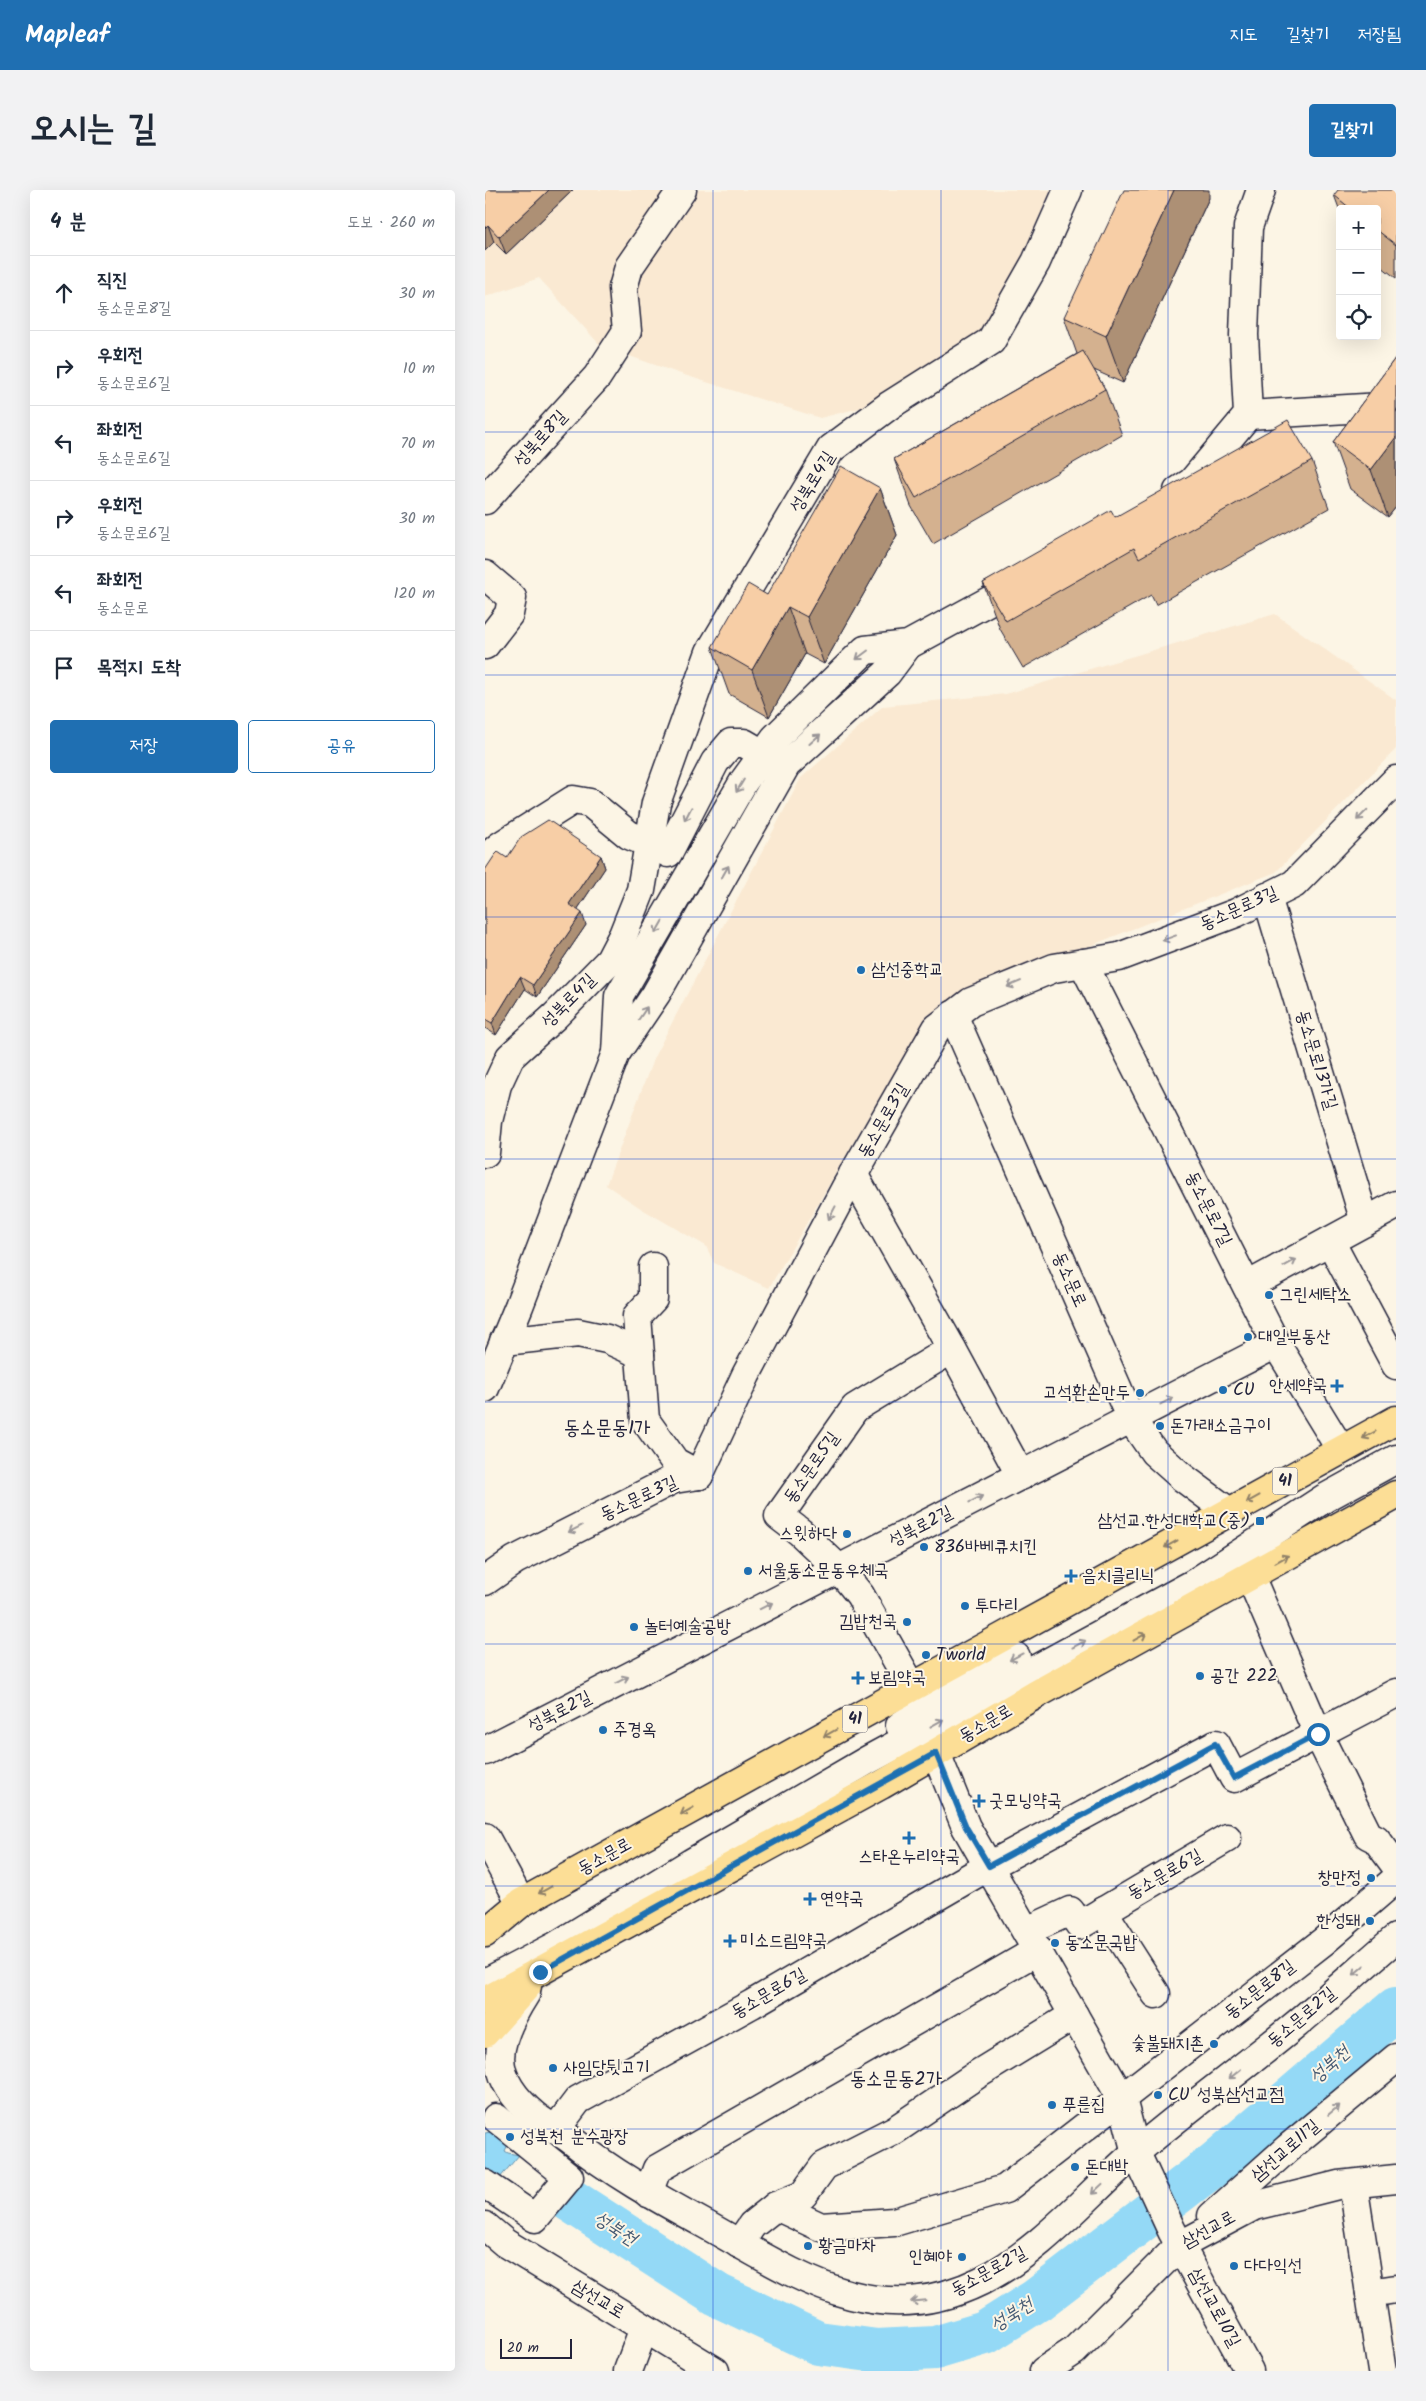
<!DOCTYPE html>
<html lang="ko">
<head>
<meta charset="utf-8">
<style>
  :root { --surface:#fff; --page:#f2f2f3; --text:#1f2937; --muted:#747a83; --line:#e0e1e3; --accent:#1f6fb2 }
  body { margin:0; font-family:Kalam,"Poor Story",sans-serif; background:var(--page); color:var(--text) }
  .controls { position:absolute; right:15px; top:15px; display:grid; overflow:hidden; border-radius:5px; box-shadow:0 5px 20px #0002 }
  .controls button { width:45px; height:45px; display:grid; place-items:center; padding:0; border:0; border-bottom:1px solid var(--line); background:var(--surface); color:var(--text); font:25px sans-serif }
  .scale { position:absolute; left:15px; bottom:12px; width:72px; box-sizing:border-box; padding-left:5px; border:2px solid #22223b; border-top:0; font-size:14px; line-height:18px; white-space:nowrap; color:#22223b; -webkit-text-stroke:4px #fcf5e5; paint-order:stroke }
  .stop { position:absolute; width:15px; height:15px; margin:-11px; border:4px solid #1f6fb2; border-radius:50%; background:#fff }
  .stop.end { background:#1f6fb2; border-color:#fff; box-shadow:0 1px 5px #0008 }
  .list { margin:0; padding:0; list-style:none }
  h2 { display:flex; justify-content:space-between; align-items:center; height:65px; margin:0; padding:0 20px; font-size:21px }
  h2 small { font-size:16px; font-weight:400; color:var(--muted) }
  .list li { display:grid; grid-template-columns:32px 1fr auto; gap:15px; align-items:center; box-sizing:border-box; height:75px; padding:0 20px; border-top:1px solid var(--line) }
  .list b { display:block; font-size:19px; white-space:nowrap }
  .list p { margin:0; font-size:16px; white-space:nowrap; color:var(--muted) }
  .list em { font-size:16px; font-style:normal; color:var(--muted) }
  .actions { display:flex; gap:10px; padding:15px 20px }
  .actions a { flex:1; padding:11px 0; border:1px solid var(--accent); border-radius:5px; text-align:center; font-size:18px; color:var(--accent) }
  .actions .main { background:var(--accent); color:#fff }
  .icon { flex:none; width:28px; height:28px; fill:none; stroke:currentColor; stroke-width:2; stroke-linecap:round; stroke-linejoin:round }
  .map { position:relative; flex:none; width:911px; height:2181px; overflow:hidden; border-radius:5px }
  header { display:flex; align-items:center; gap:30px; box-sizing:border-box; height:70px; padding:0 25px; background:var(--accent); color:#fff }
  header strong { font-size:24px }
  nav { display:flex; gap:28px; margin-inline-start:auto; font-size:18px }
  .intro { display:flex; align-items:center; justify-content:space-between; box-sizing:border-box; height:120px; padding:0 30px }
  h1 { margin:0; font-size:35px }
  .button { padding:12px 22px; border-radius:5px; background:var(--accent); color:#fff; font-size:18px; font-weight:700 }
  main { display:flex; gap:30px; padding:0 30px }
  aside { flex:1; background:var(--surface); border-radius:5px; box-shadow:0 5px 20px #0002 }
  .map>svg:first-child { display:block }
  .built { fill:#fae9d2 }
  .water { fill:#94d9f6; stroke:#6690ab }
  .lines { fill:none; stroke-linecap:round; stroke-linejoin:round }
  .river { stroke:#94d9f6; stroke-width:44 }
  .minor-casing { stroke:#22223b; stroke-width:31 }
  .major-casing { stroke:#22223b; stroke-width:31 }
  .minor { stroke:#fcf5e5; stroke-width:28 }
  .major { stroke:#fcde96; stroke-width:28 }
  .wall { fill:#d4b18f; stroke:#22223b }
  .shaded-wall { fill:#ad9074; stroke:#22223b }
  .building { fill:#f7cea6; stroke:#22223b }
  .oneway { stroke:#9a9698 }
  .oneway2 { stroke:#8f8068 }
  .route { stroke:#1f6fb2; stroke-width:6 }
  .grid { fill:none; stroke:#1d4ed8; stroke-width:1; stroke-opacity:0.55 }
  .poi-dot { fill:#1f6fb2; stroke:#fcf5e5; stroke-width:2 }
  .labels { text-anchor:middle; dominant-baseline:central; stroke-width:4; stroke-linejoin:round; paint-order:stroke }
  .shield { fill:#fcf5e5; stroke:#63616e; stroke-width:1 }
  .shield-label { font-size:16px; font-weight:bold; fill:#22223b }
  .street-label { font-size:18px; fill:#22223b; stroke:#fcf5e5 }
  .poi-label { font-size:18px; fill:#22223b; stroke:#fcf5e5; text-anchor:start }
  .water-label { font-size:19px; font-style:italic; fill:#445973; stroke:#fcf5e5 }
  .quarter-label { font-size:20px; fill:#22223b; stroke:#fcf5e5 }
</style>
</head>
<body>
<header>
<strong>Mapleaf</strong>
<nav><a>지도</a><a>길찾기</a><a>저장됨</a></nav>
</header>
<div class="intro"><h1>오시는 길</h1><a class="button">길찾기</a></div>
<main>
<aside>
<h2>4 분<small>도보 · 260 m</small></h2>
<ul class="list">
<li><svg class="icon" aria-label="ahead" viewBox="0 0 24 24"><path d="M12 20V5M6 11l6-6 6 6"/></svg><div><b>직진</b><p>동소문로8길</p></div><em>30 m</em></li>
<li><svg class="icon" aria-label="right" viewBox="0 0 24 24"><path d="M7 20v-9h11M14 6l5 5-5 5"/></svg><div><b>우회전</b><p>동소문로6길</p></div><em>10 m</em></li>
<li><svg class="icon" aria-label="left" viewBox="0 0 24 24"><path d="M17 20v-9H6M10 6l-5 5 5 5"/></svg><div><b>좌회전</b><p>동소문로6길</p></div><em>70 m</em></li>
<li><svg class="icon" aria-label="right" viewBox="0 0 24 24"><path d="M7 20v-9h11M14 6l5 5-5 5"/></svg><div><b>우회전</b><p>동소문로6길</p></div><em>30 m</em></li>
<li><svg class="icon" aria-label="left" viewBox="0 0 24 24"><path d="M17 20v-9H6M10 6l-5 5 5 5"/></svg><div><b>좌회전</b><p>동소문로</p></div><em>120 m</em></li>
<li><svg class="icon" aria-label="arrive" viewBox="0 0 24 24"><path d="M6 21V4h12l-3 4 3 4H6"/></svg><div><b>목적지 도착</b></div></li>
</ul>
<div class="actions"><a class="main">저장</a><a>공유</a></div>
</aside>
<div class="map">
<svg width="911" height="2181" viewBox="0 0 911 2181">
  <rect width="100%" height="100%" fill="#fcf5e5"/>
  <filter id="ink" filterUnits="userSpaceOnUse"><feTurbulence type="fractalNoise" baseFrequency=".02" numOctaves="2"/><feDisplacementMap in="SourceGraphic" scale="10" xChannelSelector="R" yChannelSelector="G"/><feConvolveMatrix kernelMatrix="1 2 1 2 8 2 1 2 1" color-interpolation-filters="sRGB"/></filter>
  <g filter="url(#ink)">
    <g class="built">
      <path d="M0,0H566L503,143L399,212L335,228L193,183L116,156L54,88L0,107Z"/>
      <path d="M790,424L911,510V559L791,682L592,761L482,800L442,826L284,1098L229,1073L221,1056L157,1019L121,995L169,867L316,588L398,516L521,504Z"/>
    </g>
    <path class="water" d="M17,1940L24,1952L20,1961L23,1963L34,1965L14,1989L0,1977V1943Z"/>
    <g class="lines">
      <path class="river" d="M82,2008L232,2105L333,2153L392,2161L450,2158L500,2143L552,2110L731,1973L911,1819"/>
      <g class="minor-casing">
        <g id="minor">
          <path d="M763,225L896,217L911,198"/>
          <path d="M693,301L707,292L763,225L759,145L763,37L776,0"/>
          <path d="M0,310L112,187L142,141L138,98L144,77L197,0"/>
          <path d="M0,385L27,408L24,424L0,455"/>
          <path d="M183,663L230,572L246,553H259L278,564"/>
          <path d="M0,669L15,656L88,610L105,613L144,645L163,653"/>
          <path d="M782,707L880,1032"/>
          <path d="M598,773L791,1154L856,1260"/>
          <path d="M468,825L646,1229L669,1262L697,1287L744,1322"/>
          <path d="M131,863L134,806L259,591L290,548L380,460L423,455L537,393"/>
          <path d="M0,963L3,931L12,895L25,867L70,826L125,770L138,745L156,700L171,613L225,462L346,259L405,215L506,151L551,72L583,0"/>
          <path d="M368,984L467,1159L536,1286"/>
          <path d="M845,1051L911,1175"/>
          <path d="M168,1077V1109L152,1126L160,1230L190,1272L214,1285"/>
          <path d="M762,1096L911,1015"/>
          <path d="M19,1151L93,1143L122,1149L155,1164"/>
          <path d="M0,1198L34,1116L131,863L171,804L301,575L402,483L423,455"/>
          <path d="M214,1285L261,1185L360,999L452,838L486,812L569,778L634,767L751,723L809,694L911,590"/>
          <path d="M765,1386L833,1544L883,1645L891,1649L911,1676"/>
          <path d="M0,1391L30,1370L189,1289L214,1285"/>
          <path d="M427,1497L375,1405L354,1379L315,1342L294,1326L370,1218L467,1159"/>
          <path d="M415,1536L455,1508L531,1467"/>
          <path d="M0,1561L791,1154"/>
          <path d="M451,1563L481,1637L637,1909L651,1963L687,2041L764,2181"/>
          <path d="M0,1647L36,1713"/>
          <path d="M618,1721L671,1804"/>
          <path d="M542,1741L585,1721L595,1735L742,1648"/>
          <path d="M0,1793L71,1756L206,1673L383,1570L708,1394L840,1308L911,1269"/>
          <path d="M41,1803C9,1853 1,1885 50,1926C61,1935 74,1941 85,1949C128,1984 176,2010 225,2037C314,2087 393,2142 496,2091C556,2061 600,2007 650,1963C701,1919 756,1880 808,1837C843,1808 877,1777 911,1748"/>
          <path d="M71,1939L93,1910L267,1814L504,1676L731,1554L749,1588L911,1503"/>
          <path d="M0,1994L50,2028L84,1987L11,1928"/>
          <path d="M868,1994L897,2181"/>
          <path d="M163,2003L172,1979L553,1760"/>
          <path d="M291,2016L336,2037L409,2032L520,1999L839,1751L911,1689"/>
          <path d="M727,2026L803,1958L911,1868"/>
          <path d="M0,2036L20,2053L230,2181"/>
          <path d="M254,2054L267,2035L291,2016L318,2005L339,1976L410,1940L493,1884L589,1825"/>
          <path d="M885,2103L911,2099"/>
          <path d="M143,2181L159,2138"/>
          <path d="M559,2181L589,2161L694,2056L769,2016L853,1995L911,1989"/>
        </g>
      </g>
      <g class="major-casing">
        <g id="major">
          <path d="M0,1743L36,1713L911,1230"/>
          <path d="M0,1811L396,1595L550,1505L911,1305"/>
          <path d="M0,1843L42,1796"/>
        </g>
      </g>
      <use href="#minor" class="minor"/>
      <use href="#major" class="major"/>
    </g>
    <g class="wall">
      <path d="M0,0H88L21,64L9,52L0,61Z"/>
      <path d="M911,0V88L892,73V19H855V21L849,5Z"/>
      <path d="M724,8L638,193L609,180L620,199L637,245L448,354L426,316L409,269L592,164L579,127Z"/>
      <path d="M911,167V317L903,327L865,299L848,252Z"/>
      <path d="M827,271L844,318L671,415L666,405L538,478L515,439L498,393L630,327Z"/>
      <path d="M395,298L412,345L339,474L320,464L284,527L244,504L227,457Z"/>
      <path d="M116,666L120,678L92,720L101,735L52,807L40,799L11,845L0,838V680L22,668Z"/>
    </g>
    <g class="shaded-wall">
      <path d="M64,0H88L21,64L14,47Z"/>
      <path d="M689,0H724V8L638,193L621,146Z"/>
      <path d="M3,35L9,52L0,61V38Z"/>
      <path d="M911,247V317L903,327L886,280Z"/>
      <path d="M395,298L412,345L339,474L322,427Z"/>
      <path d="M303,417L320,464L284,527L267,480Z"/>
      <path d="M116,666L120,678L88,726L84,714Z"/>
      <path d="M97,723L101,735L52,807L48,795Z"/>
      <path d="M35,787L40,799L11,845L7,833Z"/>
    </g>
    <g class="building">
      <path d="M0,0H64L14,47L3,35L0,38Z"/>
      <path d="M639,0H689L621,146L579,127Z"/>
      <path d="M853,0H911V55L892,40V19H866L849,5Z"/>
      <path d="M598,161L620,199L431,308L409,269Z"/>
      <path d="M911,167V247L886,280L848,252Z"/>
      <path d="M803,230L827,271L654,368L649,358L521,431L498,393L626,320L630,327Z"/>
      <path d="M356,276L395,298L322,427L303,417L267,480L227,457L263,394L282,405Z"/>
      <path d="M63,630L116,666L84,714L97,723L48,795L35,787L7,833L0,829V680L10,665L13,662L22,668L36,647Z"/>
    </g>
    <defs><path id="oneway-shaft" d="M-6 0H5M1.5-3L5.5 0L1.5 3" fill="none" stroke-width="1.6" stroke-linecap="round" stroke-linejoin="round" transform="scale(1.25)"/></defs>
    <g class="oneway">
      <use href="#oneway-shaft" transform="translate(377 465) rotate(143)"/>
      <use href="#oneway-shaft" transform="translate(330 549) rotate(-42)"/>
      <use href="#oneway-shaft" transform="translate(255 596) rotate(121)"/>
      <use href="#oneway-shaft" transform="translate(203 624) rotate(117)"/>
      <use href="#oneway-shaft" transform="translate(877 625) rotate(135)"/>
      <use href="#oneway-shaft" transform="translate(240 682) rotate(-60)"/>
      <use href="#oneway-shaft" transform="translate(174 737) rotate(120)"/>
      <use href="#oneway-shaft" transform="translate(684 748) rotate(160)"/>
      <use href="#oneway-shaft" transform="translate(529 794) rotate(157)"/>
      <use href="#oneway-shaft" transform="translate(158 823) rotate(-56)"/>
      <use href="#oneway-shaft" transform="translate(347 1023) rotate(118)"/>
      <use href="#oneway-shaft" transform="translate(805 1073) rotate(-29)"/>
      <use href="#oneway-shaft" transform="translate(682 1211) rotate(-27)"/>
      <use href="#oneway-shaft" transform="translate(491 1309) rotate(-27)"/>
      <use href="#oneway-shaft" transform="translate(90 1339) rotate(153)"/>
      <use href="#oneway-shaft" transform="translate(281 1416) rotate(-27)"/>
      <use href="#oneway-shaft" transform="translate(594 1454) rotate(-28)"/>
      <use href="#oneway-shaft" transform="translate(531 1467) rotate(152)"/>
      <use href="#oneway-shaft" transform="translate(137 1490) rotate(-27)"/>
      <use href="#oneway-shaft" transform="translate(452 1533) rotate(-29)"/>
      <use href="#oneway-shaft" transform="translate(874 1780) rotate(139)"/>
      <use href="#oneway-shaft" transform="translate(750 1884) rotate(141)"/>
      <use href="#oneway-shaft" transform="translate(849 1920) rotate(-40)"/>
      <use href="#oneway-shaft" transform="translate(612 1999) rotate(137)"/>
      <use href="#oneway-shaft" transform="translate(433 2111) rotate(175)"/>
    </g>
    <g class="oneway2">
      <use href="#oneway-shaft" transform="translate(884 1245) rotate(151)"/>
      <use href="#oneway-shaft" transform="translate(768 1309) rotate(151)"/>
      <use href="#oneway-shaft" transform="translate(686 1354) rotate(151)"/>
      <use href="#oneway-shaft" transform="translate(797 1369) rotate(-29)"/>
      <use href="#oneway-shaft" transform="translate(655 1447) rotate(-29)"/>
      <use href="#oneway-shaft" transform="translate(345 1543) rotate(151)"/>
      <use href="#oneway-shaft" transform="translate(202 1621) rotate(151)"/>
      <use href="#oneway-shaft" transform="translate(60 1700) rotate(151)"/>
    </g>
  </g>
  <g class="lines" filter="url(#ink)">
    <path class="route" d="M55,1782L451,1563L481,1637L504,1676L730,1554L749,1588L833,1544"/>
  </g>
  <path class="grid" d="M228,0V2181M456,0V2181M683,0V2181M0,242H911M0,485H911M0,727H911M0,969H911M0,1212H911M0,1454H911M0,1696H911M0,1939H911"/>
  <g class="poi-dot">
    <circle cx="376" cy="780" r="5"/>
    <circle cx="784" cy="1105" r="5"/>
    <circle cx="763" cy="1147" r="5"/>
    <path d="M849.5 1188.5h5v5h5v5h-5v5h-5v-5h-5v-5h5z"/>
    <circle cx="738" cy="1200" r="5"/>
    <circle cx="655" cy="1203" r="5"/>
    <circle cx="675" cy="1236" r="5"/>
    <rect x="770" y="1326" width="10" height="10" rx="2.5"/>
    <circle cx="362" cy="1344" r="5"/>
    <circle cx="439" cy="1357" r="5"/>
    <circle cx="263" cy="1381" r="5"/>
    <path d="M583.5 1378.5h5v5h5v5h-5v5h-5v-5h-5v-5h5z"/>
    <circle cx="480" cy="1416" r="5"/>
    <circle cx="422" cy="1432" r="5"/>
    <circle cx="149" cy="1437" r="5"/>
    <circle cx="441" cy="1465" r="5"/>
    <circle cx="715" cy="1486" r="5"/>
    <path d="M370.5 1480.5h5v5h5v5h-5v5h-5v-5h-5v-5h5z"/>
    <circle cx="118" cy="1540" r="5"/>
    <path d="M491.5 1603.5h5v5h5v5h-5v5h-5v-5h-5v-5h5z"/>
    <path d="M421.5 1640.5h5v5h5v5h-5v5h-5v-5h-5v-5h5z"/>
    <circle cx="886" cy="1688" r="5"/>
    <path d="M322.5 1701.5h5v5h5v5h-5v5h-5v-5h-5v-5h5z"/>
    <circle cx="885" cy="1731" r="5"/>
    <path d="M242.5 1743.5h5v5h5v5h-5v5h-5v-5h-5v-5h5z"/>
    <circle cx="570" cy="1753" r="5"/>
    <circle cx="729" cy="1854" r="5"/>
    <circle cx="68" cy="1878" r="5"/>
    <circle cx="673" cy="1905" r="5"/>
    <circle cx="567" cy="1915" r="5"/>
    <circle cx="25" cy="1947" r="5"/>
    <circle cx="590" cy="1977" r="5"/>
    <circle cx="323" cy="2056" r="5"/>
    <circle cx="477" cy="2067" r="5"/>
    <circle cx="749" cy="2076" r="5"/>
  </g>
  <g class="labels">
    <g class="shield">
      <rect x="787.5" y="1277.5" width="25" height="27" rx="4"/>
      <rect x="357.5" y="1515.5" width="25" height="27" rx="4"/>
    </g>
    <g class="shield-label">
      <text x="800" y="1291">41</text>
      <text x="370" y="1529">41</text>
    </g>
    <g class="street-label">
      <text transform="translate(56 249) rotate(-48)">성북로8길</text>
      <text transform="translate(328 292) rotate(-58)">성북로4길</text>
      <text transform="translate(754 719) rotate(-24)">동소문로3길</text>
      <text transform="translate(84 811) rotate(-45)">성북로4길</text>
      <text transform="translate(831 870) rotate(73)">동소문로13가길</text>
      <text transform="translate(399 931) rotate(-60)">동소문로3길</text>
      <text transform="translate(723 1019) rotate(63)">동소문로7길</text>
      <text transform="translate(584 1090) rotate(66)">동소문로</text>
      <text transform="translate(327 1278) rotate(-55)">동소문로5길</text>
      <text transform="translate(154 1309) rotate(-25)">동소문로3길</text>
      <text transform="translate(436 1337) rotate(-27)">성북로2길</text>
      <text transform="translate(75 1522) rotate(-27)">성북로2길</text>
      <text transform="translate(501 1534) rotate(-30)">동소문로</text>
      <text transform="translate(120 1667) rotate(-29)">동소문로</text>
      <text transform="translate(680 1685) rotate(-30)">동소문로6길</text>
      <text transform="translate(775 1800) rotate(-38)">동소문로8길</text>
      <text transform="translate(284 1804) rotate(-30)">동소문로6길</text>
      <text transform="translate(817 1828) rotate(-40)">동소문로2길</text>
      <text transform="translate(801 1961) rotate(-41)">삼선교로11길</text>
      <text transform="translate(724 2040) rotate(-29)">삼선교로</text>
      <text transform="translate(504 2082) rotate(-29)">동소문로2길</text>
      <text transform="translate(113 2110) rotate(31)">삼선교로</text>
      <text transform="translate(729 2118) rotate(61)">삼선교로10길</text>
    </g>
    <g class="poi-label">
      <text x="386" y="780">삼선중학교</text>
      <text x="794" y="1105">그린세탁소</text>
      <text x="773" y="1147">대일부동산</text>
      <text x="842" y="1196" text-anchor="end">안세약국</text>
      <text x="748" y="1200">CU</text>
      <text x="645" y="1203" text-anchor="end">고석환손만두</text>
      <text x="685" y="1236">돈가래소금구이</text>
      <text x="765" y="1331" text-anchor="end">삼선교.한성대학교(중)</text>
      <text x="352" y="1344" text-anchor="end">스윗하다</text>
      <text x="449" y="1357">836바베큐치킨</text>
      <text x="273" y="1381">서울동소문동우체국</text>
      <text x="597" y="1386">음치클리닉</text>
      <text x="490" y="1416">투다리</text>
      <text x="412" y="1432" text-anchor="end">김밥천국</text>
      <text x="159" y="1437">놀터예술공방</text>
      <text x="451" y="1465">Tworld</text>
      <text x="725" y="1486">공간 222</text>
      <text x="383" y="1488">보림약국</text>
      <text x="128" y="1540">주경옥</text>
      <text x="504" y="1611">굿모닝약국</text>
      <text x="424" y="1667" text-anchor="middle">스타온누리약국</text>
      <text x="876" y="1688" text-anchor="end">창만정</text>
      <text x="335" y="1709">연약국</text>
      <text x="875" y="1731" text-anchor="end">한성돼</text>
      <text x="255" y="1751">미소드림약국</text>
      <text x="580" y="1753">동소문국밥</text>
      <text x="719" y="1854" text-anchor="end">숯불돼지촌</text>
      <text x="78" y="1878">사임당뒷고기</text>
      <text x="683" y="1905">CU 성북삼선교점</text>
      <text x="577" y="1915">푸른집</text>
      <text x="35" y="1947">성북천 분수광장</text>
      <text x="600" y="1977">돈대박</text>
      <text x="333" y="2056">황금마차</text>
      <text x="467" y="2067" text-anchor="end">인혜야</text>
      <text x="759" y="2076">다다익선</text>
    </g>
    <g class="water-label">
      <text transform="translate(845 1875) rotate(-41)">성북천</text>
      <text transform="translate(130 2039) rotate(33)">성북천</text>
      <text transform="translate(527 2125) rotate(-32)">성북천</text>
    </g>
    <g class="quarter-label">
      <text x="122" y="1239">동소문동1가</text>
      <text x="411" y="1890">동소문동2가</text>
    </g>
  </g>
</svg>
<div class="controls">
<button>+</button>
<button>−</button>
<button><svg class="icon" aria-label="locate" viewBox="0 0 24 24"><circle cx="12" cy="12" r="6"/><path d="M12 2v4M12 18v4M2 12h4M18 12h4"/></svg></button>
</div>
<div class="scale">20 m</div>
<div class="stop" style="left:833px;top:1544px"></div>
<div class="stop end" style="left:55px;top:1782px"></div>
</div>
</main>
</body>
</html>
